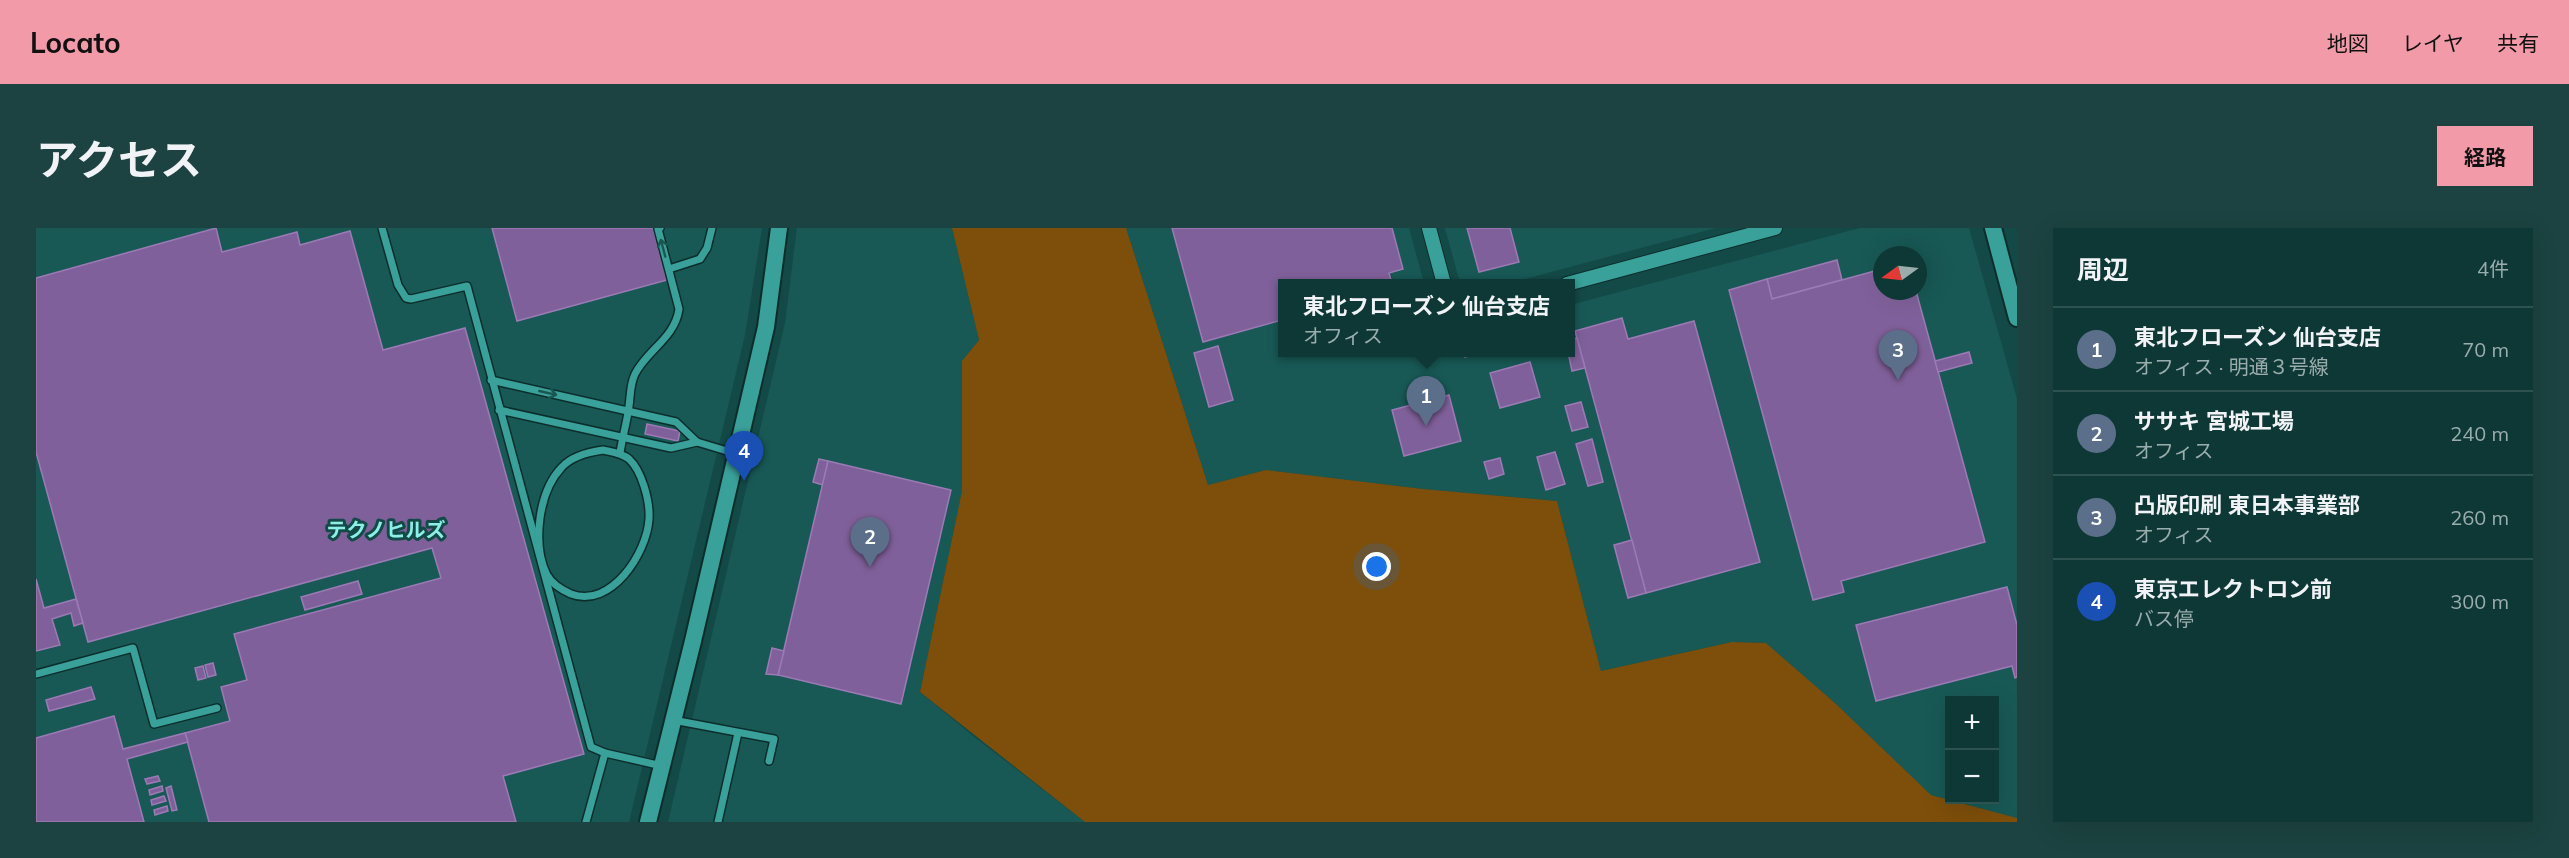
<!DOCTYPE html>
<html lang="ja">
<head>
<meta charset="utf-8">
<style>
  :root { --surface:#0e3835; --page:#1c4341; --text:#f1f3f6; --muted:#9bacad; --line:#2e5250; --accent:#f39aa9 }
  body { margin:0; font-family:Mulish,"Noto Sans JP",sans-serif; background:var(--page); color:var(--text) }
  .controls { position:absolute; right:18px; bottom:18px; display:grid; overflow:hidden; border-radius:0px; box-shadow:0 6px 24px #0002 }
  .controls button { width:54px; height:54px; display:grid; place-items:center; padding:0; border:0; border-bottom:2px solid var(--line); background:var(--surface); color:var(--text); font:30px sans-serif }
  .compass { position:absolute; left:1837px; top:18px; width:54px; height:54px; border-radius:50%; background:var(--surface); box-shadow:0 6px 24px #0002; rotate:255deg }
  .you { position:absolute; left:1341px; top:339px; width:21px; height:21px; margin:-15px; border:4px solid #fff; border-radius:50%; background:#1a73e8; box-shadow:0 0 0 9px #1a73e833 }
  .badge { display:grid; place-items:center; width:39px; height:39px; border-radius:50%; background:var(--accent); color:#fff; font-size:20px; font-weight:700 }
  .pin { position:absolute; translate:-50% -50px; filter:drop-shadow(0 2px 3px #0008) }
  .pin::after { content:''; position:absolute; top:32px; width:21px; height:18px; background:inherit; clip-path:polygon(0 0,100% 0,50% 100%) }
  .popup { position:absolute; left:1242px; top:51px; width:297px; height:78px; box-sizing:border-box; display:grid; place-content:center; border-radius:0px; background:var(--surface); filter:drop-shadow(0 2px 4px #0005); font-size:20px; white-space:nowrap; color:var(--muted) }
  .popup b { font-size:22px; color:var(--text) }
  .popup::after { content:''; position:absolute; left:50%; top:100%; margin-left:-12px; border:12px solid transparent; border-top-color:var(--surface) }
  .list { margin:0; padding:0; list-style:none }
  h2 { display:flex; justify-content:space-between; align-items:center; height:78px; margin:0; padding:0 24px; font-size:26px }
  h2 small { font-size:20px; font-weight:400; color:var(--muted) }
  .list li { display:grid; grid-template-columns:39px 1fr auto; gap:18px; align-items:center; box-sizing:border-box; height:84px; padding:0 24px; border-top:2px solid var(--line) }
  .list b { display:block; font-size:22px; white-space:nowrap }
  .list p { margin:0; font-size:20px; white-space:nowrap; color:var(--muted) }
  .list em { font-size:20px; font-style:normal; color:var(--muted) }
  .map { position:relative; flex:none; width:1981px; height:594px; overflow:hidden; border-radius:0px }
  header { display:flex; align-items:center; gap:36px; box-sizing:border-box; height:84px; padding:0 30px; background:var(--accent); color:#111 }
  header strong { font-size:28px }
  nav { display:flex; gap:33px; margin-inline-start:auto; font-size:21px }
  .intro { display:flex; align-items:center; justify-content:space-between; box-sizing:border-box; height:144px; padding:0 36px }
  h1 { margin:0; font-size:42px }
  .button { padding:15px 27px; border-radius:0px; background:var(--accent); color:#111; font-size:21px; font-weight:700 }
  main { display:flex; gap:36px; padding:0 36px }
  aside { flex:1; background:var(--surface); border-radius:0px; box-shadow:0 6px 24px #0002 }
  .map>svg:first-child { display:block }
  .built { fill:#185955; fill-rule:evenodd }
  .green { fill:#7e4f0a }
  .building { fill:#80609a; stroke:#9b7ab6; stroke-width:1.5 }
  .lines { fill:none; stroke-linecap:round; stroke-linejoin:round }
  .service-casing { stroke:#0d2d2b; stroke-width:10 }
  .minor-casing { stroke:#0d2d2b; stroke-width:16 }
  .tertiary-casing { stroke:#0d2d2b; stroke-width:20 }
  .service { stroke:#39a09a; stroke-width:7 }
  .minor { stroke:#39a09a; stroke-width:14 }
  .tertiary { stroke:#39a09a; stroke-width:16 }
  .oneway { stroke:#195753 }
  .labels { text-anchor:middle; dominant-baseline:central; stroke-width:6; stroke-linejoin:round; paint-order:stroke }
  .quarter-label { font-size:20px; font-weight:bold; fill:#8defe8; stroke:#134a47 }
</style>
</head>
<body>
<header>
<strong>Locato</strong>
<nav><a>地図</a><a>レイヤ</a><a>共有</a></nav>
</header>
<div class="intro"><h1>アクセス</h1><a class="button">経路</a></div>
<main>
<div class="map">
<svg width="1981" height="594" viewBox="0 0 1981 594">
  <rect width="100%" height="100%" fill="#134a47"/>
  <g class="built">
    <path d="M0,0H726L709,107L593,594H0Z"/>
    <path d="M761,0H916L943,112L926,133V263L884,464L937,508L1049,594H632L749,95Z"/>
    <path d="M1090,0H1373L1388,55L1246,56V124H1534V77L1824,0H1933L1981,171V590L1895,567L1799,475L1730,415L1696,414L1565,443L1521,273L1387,261L1230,242L1172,257ZM1846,27H1882V63H1846ZM1914,472H1958V572H1914Z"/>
    <path d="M1409,0H1680L1470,56L1424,55Z"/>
  </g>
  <path class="green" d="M916,0H1090L1172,257L1230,242L1387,261L1521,273L1565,443L1696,414L1730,415L1799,475L1895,567L1981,590V594H1049L884,464L926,263V133L943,112Z"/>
  <g class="building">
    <path d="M180,0L186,24L261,4L264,17L314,3L347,122L429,100L548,526L467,548L480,594H173L149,505L194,493L185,459L211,452L198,406L405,350L396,320L52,414L0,224V50Z"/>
    <path d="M456,0H617L631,52L481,93Z"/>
    <path d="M1136,0H1356L1367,41L1353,45L1356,56H1246V92L1167,114Z"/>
    <path d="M1431,0H1474L1483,34L1443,44Z"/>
    <path d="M1801,32L1806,52L1736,71L1731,51Z"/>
    <path d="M1846,41V63H1880L1949,314L1805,353L1808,364L1777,372L1693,62L1731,51L1736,71Z"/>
    <path d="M1586,90L1592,111L1658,93L1724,334L1610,365L1539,103Z"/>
    <path d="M1541,110L1549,140L1536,143L1532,124H1534V112Z"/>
    <path d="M1182,118L1197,172L1173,179L1158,125Z"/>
    <path d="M1428,124H1446L1429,129Z"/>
    <path d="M1933,124L1936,135L1902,144L1899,133Z"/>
    <path d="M1494,134L1504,169L1464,180L1454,145Z"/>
    <path d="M1413,167L1425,213L1368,228L1356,182Z"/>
    <path d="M1545,174L1552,199L1536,203L1529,178Z"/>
    <path d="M611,196L644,203L642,213L609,206Z"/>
    <path d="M1556,211L1567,254L1552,258L1540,216Z"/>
    <path d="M1519,224L1529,256L1510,262L1501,229Z"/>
    <path d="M1464,230L1468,246L1453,251L1448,234Z"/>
    <path d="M783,231L792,233L787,257L777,254Z"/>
    <path d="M792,233L915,262L865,476L742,447Z"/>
    <path d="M1596,312L1610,365L1592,370L1578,317Z"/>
    <path d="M0,351L8,380L40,371L47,395L38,398L35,385L16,391L24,417L0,423Z"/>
    <path d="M322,353L326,366L269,382L265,369Z"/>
    <path d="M1971,359L1981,397V449L1979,450L1976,438L1840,473L1820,397Z"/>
    <path d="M736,420L748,423L742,447L730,446Z"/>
    <path d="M177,435L180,447L172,449L169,437Z"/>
    <path d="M167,438L170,450L162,452L159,440Z"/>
    <path d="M55,459L59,471L13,483L10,472Z"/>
    <path d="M78,488L87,521L149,505L152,514L91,531L108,594H0V510Z"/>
    <path d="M122,548L124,553L111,556L109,551Z"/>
    <path d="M126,558L127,563L114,567L113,562Z"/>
    <path d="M135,558L141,582L136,583L130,560Z"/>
    <path d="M128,568L130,573L116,577L115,572Z"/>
    <path d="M131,578L132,583L119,587L118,582Z"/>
  </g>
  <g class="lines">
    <g class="service-casing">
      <g id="service">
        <path d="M346,0L362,57L370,70L375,71L431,58L555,519L569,525L550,594"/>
        <path d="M633,41L664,31L671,20L676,0"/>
        <path d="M455,152L640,194L661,214L701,226"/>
        <path d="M463,182L635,220L661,214"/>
        <path d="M567,222C576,224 586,225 593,231C606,243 614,273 613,291C611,325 575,381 535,366C526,362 516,356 511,347C496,317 502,264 526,239C536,228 553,224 567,222Z"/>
        <path d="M584,225C586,211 590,198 592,184C595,171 593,158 599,146C611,122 639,110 643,81L622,1L624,0"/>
        <path d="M0,446L97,420L118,496L181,480"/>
        <path d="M637,492L738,511L733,533"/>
        <path d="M569,525L626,538"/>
        <path d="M682,594L702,505"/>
      </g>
    </g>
    <g class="minor-casing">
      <g id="minor">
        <path d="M1393,0L1408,56"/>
        <path d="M1531,56L1739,0"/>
      </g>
    </g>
    <g class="tertiary-casing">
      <g id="tertiary">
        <path d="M1957,0L1981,90"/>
        <path d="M612,594L657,413L730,99L743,0"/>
      </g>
    </g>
    <use href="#service" class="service"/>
    <use href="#minor" class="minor"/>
    <use href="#tertiary" class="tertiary"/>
  </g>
  <defs><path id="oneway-shaft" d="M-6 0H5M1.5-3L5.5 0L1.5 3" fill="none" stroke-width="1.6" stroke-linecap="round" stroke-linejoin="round" transform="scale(1.5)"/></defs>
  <g class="oneway">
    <use href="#oneway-shaft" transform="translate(627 20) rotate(-105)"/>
    <use href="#oneway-shaft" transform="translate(512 165) rotate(13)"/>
  </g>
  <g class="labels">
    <g class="quarter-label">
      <text x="350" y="301">テクノヒルズ</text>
    </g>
  </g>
</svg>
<div class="controls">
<button>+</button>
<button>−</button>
</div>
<svg class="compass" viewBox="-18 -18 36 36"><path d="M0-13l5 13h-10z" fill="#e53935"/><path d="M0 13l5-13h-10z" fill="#9bacad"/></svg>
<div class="you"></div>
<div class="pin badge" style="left:1390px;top:198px;background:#5c6f8a">1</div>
<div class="popup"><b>東北フローズン 仙台支店</b>オフィス</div>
<div class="pin badge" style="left:834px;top:339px;background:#5c6f8a">2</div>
<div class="pin badge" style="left:1862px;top:152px;background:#5c6f8a">3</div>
<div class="pin badge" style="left:708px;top:253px;background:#1a4fb4">4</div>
</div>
<aside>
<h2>周辺<small>4件</small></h2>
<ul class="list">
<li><span class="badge" style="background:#5c6f8a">1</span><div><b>東北フローズン 仙台支店</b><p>オフィス · 明通３号線</p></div><em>70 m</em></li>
<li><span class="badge" style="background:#5c6f8a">2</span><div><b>ササキ 宮城工場</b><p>オフィス</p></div><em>240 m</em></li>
<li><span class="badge" style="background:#5c6f8a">3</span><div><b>凸版印刷 東日本事業部</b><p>オフィス</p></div><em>260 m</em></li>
<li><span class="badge" style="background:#1a4fb4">4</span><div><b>東京エレクトロン前</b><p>バス停</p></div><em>300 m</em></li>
</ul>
</aside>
</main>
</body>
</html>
